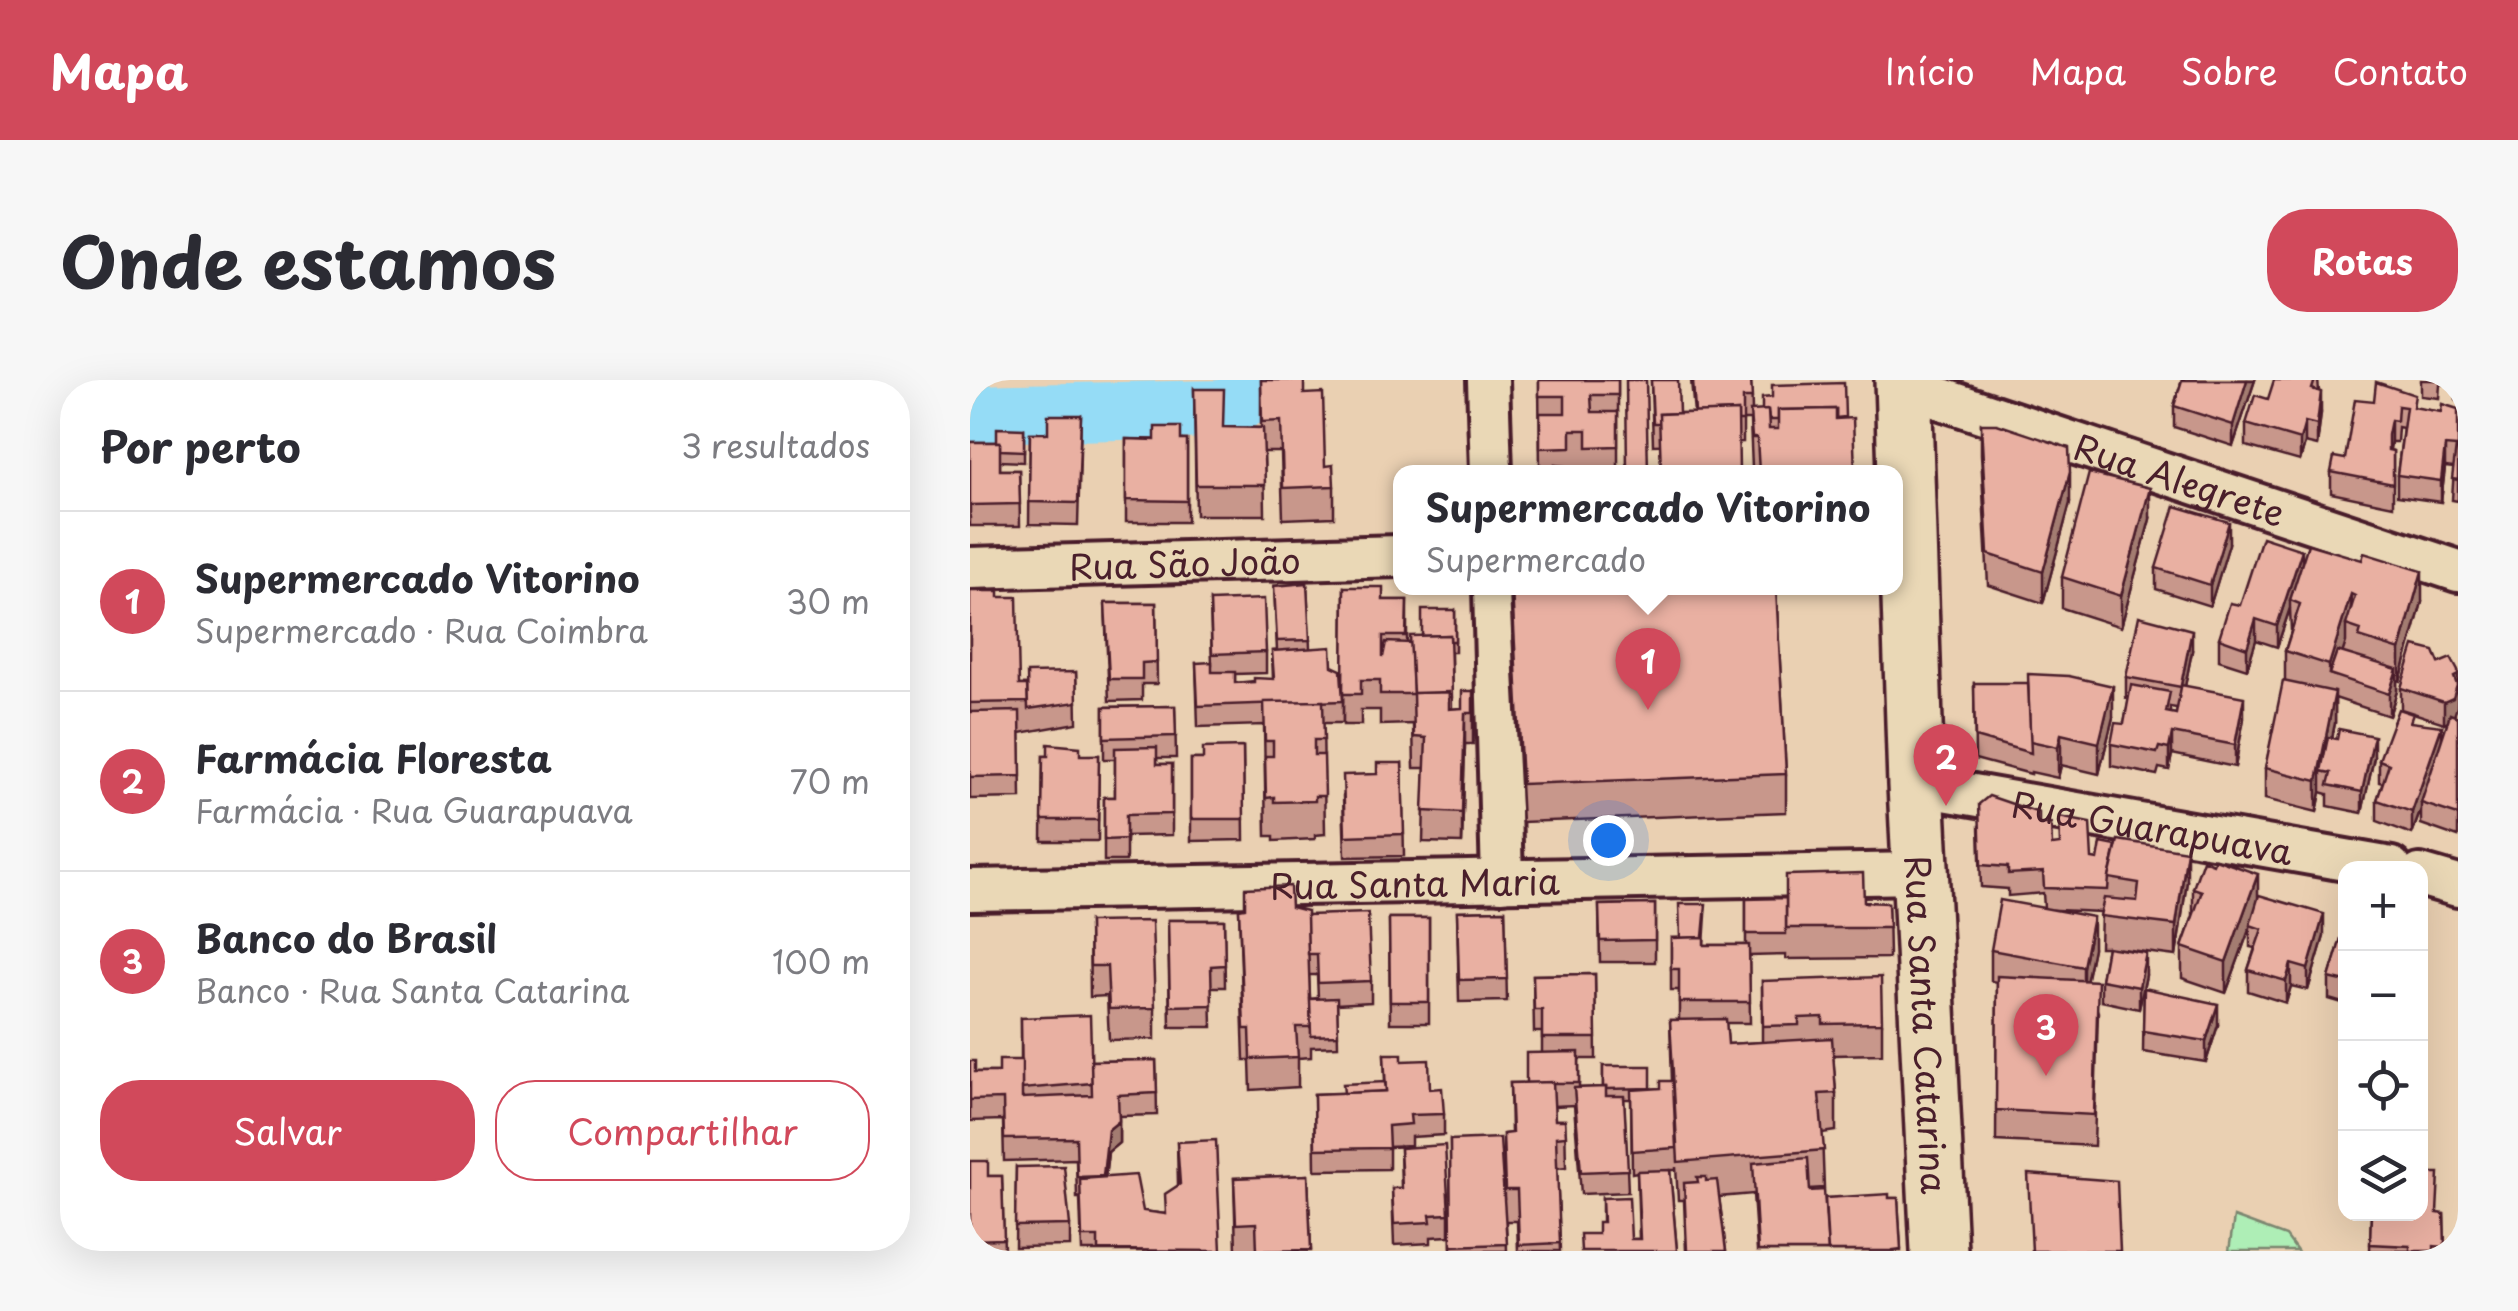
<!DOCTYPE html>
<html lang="pt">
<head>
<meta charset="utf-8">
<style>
  :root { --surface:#fff; --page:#f7f7f7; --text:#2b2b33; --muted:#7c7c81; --line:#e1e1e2; --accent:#d1495b }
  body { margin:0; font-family:"Playpen Sans",sans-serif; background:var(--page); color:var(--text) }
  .controls { position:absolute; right:30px; bottom:30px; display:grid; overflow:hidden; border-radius:20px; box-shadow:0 10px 40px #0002 }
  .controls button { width:90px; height:90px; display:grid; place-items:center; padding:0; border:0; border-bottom:2px solid var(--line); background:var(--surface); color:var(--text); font:50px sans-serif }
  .you { position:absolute; left:638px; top:460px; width:35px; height:35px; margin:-25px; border:8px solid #fff; border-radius:50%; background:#1a73e8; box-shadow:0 0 0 15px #1a73e833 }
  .badge { display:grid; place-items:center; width:65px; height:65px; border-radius:50%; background:var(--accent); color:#fff; font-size:32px; font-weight:700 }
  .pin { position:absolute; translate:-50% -82px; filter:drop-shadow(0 2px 5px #0008) }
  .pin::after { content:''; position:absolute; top:52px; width:35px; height:30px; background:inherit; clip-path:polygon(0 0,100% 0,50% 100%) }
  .popup { position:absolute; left:423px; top:85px; width:510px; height:130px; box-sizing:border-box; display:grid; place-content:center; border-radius:20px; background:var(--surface); filter:drop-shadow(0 2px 8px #0005); font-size:32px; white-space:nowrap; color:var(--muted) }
  .popup b { font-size:38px; color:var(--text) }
  .popup::after { content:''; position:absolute; left:50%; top:100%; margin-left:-20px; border:20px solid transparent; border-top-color:var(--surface) }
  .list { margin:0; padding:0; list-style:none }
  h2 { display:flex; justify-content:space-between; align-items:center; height:130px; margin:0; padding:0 40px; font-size:42px }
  h2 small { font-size:32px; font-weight:400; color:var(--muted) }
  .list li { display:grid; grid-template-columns:65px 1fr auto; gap:30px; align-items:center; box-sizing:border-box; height:180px; padding:0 40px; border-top:2px solid var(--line) }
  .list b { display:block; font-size:38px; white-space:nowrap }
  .list p { margin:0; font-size:32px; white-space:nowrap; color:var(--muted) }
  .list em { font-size:32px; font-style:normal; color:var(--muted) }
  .actions { display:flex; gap:20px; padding:30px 40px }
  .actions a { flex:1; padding:22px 0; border:2px solid var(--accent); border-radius:40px; text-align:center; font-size:35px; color:var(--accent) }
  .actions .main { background:var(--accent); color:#fff }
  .icon { flex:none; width:55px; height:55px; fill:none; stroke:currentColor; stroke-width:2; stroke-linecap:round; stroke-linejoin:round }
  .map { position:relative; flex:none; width:1488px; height:871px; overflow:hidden; border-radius:40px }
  header { display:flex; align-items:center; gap:60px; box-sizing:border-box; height:140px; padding:0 50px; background:var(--accent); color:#fff }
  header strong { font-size:48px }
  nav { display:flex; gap:55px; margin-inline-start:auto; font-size:35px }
  .intro { display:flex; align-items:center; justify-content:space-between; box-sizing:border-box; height:240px; padding:0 60px }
  h1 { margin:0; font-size:70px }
  .button { padding:25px 45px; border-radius:40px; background:var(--accent); color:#fff; font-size:35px; font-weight:700 }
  main { display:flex; gap:60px; padding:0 60px }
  aside { flex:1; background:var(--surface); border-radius:40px; box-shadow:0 10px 40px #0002 }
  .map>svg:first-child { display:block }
  .green { fill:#aeeeb6; stroke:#7c8670; stroke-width:2.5 }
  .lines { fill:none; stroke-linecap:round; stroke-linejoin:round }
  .river { stroke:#95dcf6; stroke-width:58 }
  .minor-casing { stroke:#4a1f2b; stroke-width:48 }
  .primary-casing { stroke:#4a1f2b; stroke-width:62 }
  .minor { stroke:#ead8b6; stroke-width:40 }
  .primary { stroke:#ead8b6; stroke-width:55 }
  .wall { fill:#c8978b; stroke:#4a1f2b; stroke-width:2.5; fill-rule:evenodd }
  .shaded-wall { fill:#a37b71; stroke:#4a1f2b; stroke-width:2.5 }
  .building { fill:#e9b0a2; stroke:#4a1f2b; stroke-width:2.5 }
  .labels { text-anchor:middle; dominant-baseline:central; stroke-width:10; stroke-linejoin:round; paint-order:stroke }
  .street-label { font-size:35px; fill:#4a1f2b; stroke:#ead8b6 }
</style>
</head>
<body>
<header>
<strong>Mapa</strong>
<nav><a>Início</a><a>Mapa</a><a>Sobre</a><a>Contato</a></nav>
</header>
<div class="intro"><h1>Onde estamos</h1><a class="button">Rotas</a></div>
<main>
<aside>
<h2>Por perto<small>3 resultados</small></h2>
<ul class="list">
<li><span class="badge">1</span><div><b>Supermercado Vitorino</b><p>Supermercado · Rua Coimbra</p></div><em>30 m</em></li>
<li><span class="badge">2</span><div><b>Farmácia Floresta</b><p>Farmácia · Rua Guarapuava</p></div><em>70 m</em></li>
<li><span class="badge">3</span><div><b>Banco do Brasil</b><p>Banco · Rua Santa Catarina</p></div><em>100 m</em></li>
</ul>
<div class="actions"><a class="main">Salvar</a><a>Compartilhar</a></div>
</aside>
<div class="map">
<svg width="1488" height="871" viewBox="0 0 1488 871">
  <rect width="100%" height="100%" fill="#ead0b2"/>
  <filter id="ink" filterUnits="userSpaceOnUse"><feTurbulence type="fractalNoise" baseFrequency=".01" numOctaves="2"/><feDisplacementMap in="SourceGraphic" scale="20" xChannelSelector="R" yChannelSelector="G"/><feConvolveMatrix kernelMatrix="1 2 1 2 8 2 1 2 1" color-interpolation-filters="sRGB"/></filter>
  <g filter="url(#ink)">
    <path class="green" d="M1264,837L1316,856L1327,871H1259Z"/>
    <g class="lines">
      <path class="river" d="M0,34L254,29L278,17L288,0"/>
      <g class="minor-casing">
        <g id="minor">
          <path d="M518,0L521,92"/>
          <path id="s1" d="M933,6L1488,191"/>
          <path id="s2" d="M0,188L430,176"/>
          <path d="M524,208L532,501"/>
          <path id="s3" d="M946,405L1421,488"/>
          <path d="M1450,495L1488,506"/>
          <path id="s4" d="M0,510L950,493"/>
        </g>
      </g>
      <g class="primary-casing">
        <g id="primary">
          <path id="s5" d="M933,0L946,405L969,871"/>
        </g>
      </g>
      <use href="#minor" class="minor"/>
      <use href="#primary" class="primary"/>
    </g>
    <g class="wall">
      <path d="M291,0L334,14L355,86L364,106V137L313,139L311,72H294L295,135H226L224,9L253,47L291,48Z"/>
      <path d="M569,0H648V92H570Z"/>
      <path d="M681,0L709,33H724L721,0H781L782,31L875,39L787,92V88H782L780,40H773V62L683,65Z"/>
      <path d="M1212,0H1285L1263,66L1204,47V26Z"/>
      <path d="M1348,0L1351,33L1347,66L1335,63L1330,81L1276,66V44L1298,19Z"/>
      <path d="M1451,0H1488V20H1486V5L1470,4L1469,18L1451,16Z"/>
      <path d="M1404,21L1471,32L1488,29V121L1482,120L1484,88L1475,87L1471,122L1427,116V95L1433,48L1428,47L1427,62H1421L1420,70L1423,71V126L1361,113V92L1375,79Z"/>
      <path d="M111,35L108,145L59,144L60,53H78Z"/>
      <path d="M1011,44L1100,123L1073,223L1018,205L1011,74Z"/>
      <path d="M54,49V82L30,81V90H49L50,146H0V62H27Z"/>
      <path d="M156,59L217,60V142H156Z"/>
      <path d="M1180,139L1151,247L1092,228V197Z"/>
      <path d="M1259,164L1240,226L1186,209V188Z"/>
      <path d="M1332,184L1452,222L1430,301L1427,300V311L1419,336L1365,318V343L1362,358L1404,377L1392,433L1358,426V414L1351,412L1347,432L1295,419V388L1315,301V271L1321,251L1320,228L1307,267L1286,260L1277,289L1249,280V258L1270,225Z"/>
      <path d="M337,203L340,268L362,286L373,321V343H353L355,454L345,455V459L304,461V456H296L294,345L228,347L226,283L242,284L240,221L296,272V293L265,294V303L303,299L302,271H307L304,206Z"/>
      <path d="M374,207L413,220H437V263H440L452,256L485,230V272H481L482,329L492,328L503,311V364H495L492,463L453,462L455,388H444L443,344L410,345V330H391V345H373Z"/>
      <path d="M540,208H806L816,394V432L552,442Z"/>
      <path d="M0,211L29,217L49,305H57L106,292L107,343L50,353L51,418L0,419Z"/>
      <path d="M135,223H186L187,304H172V320L139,321Z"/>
      <path d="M1222,271L1215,306L1274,338L1265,387L1202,374L1199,390L1189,388L1187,395L1141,386V364L1154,344L1159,319L1156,318V297ZM1200,327L1207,328L1206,334L1200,333Z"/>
      <path d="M1469,283L1488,291V316L1484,335L1488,337V457L1451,444V429L1442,454L1407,441V420L1413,403L1409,402V380L1443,343L1472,359L1478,341L1474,343L1431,329V308Z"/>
      <path d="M1004,303L1143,337L1129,394L1091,385L1088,398L1061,392V394L1005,379Z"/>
      <path d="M205,326L206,378H187V384H202V455L156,456V481H134V417H145V379H134V327Z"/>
      <path d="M273,367L274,460L221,461V379H233Z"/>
      <path d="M129,375L128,461H72L73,376Z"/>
      <path d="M432,383L434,476L375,477L373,416L407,394Z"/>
      <path d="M1069,444L1082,465L1122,479L1217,501L1206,576L1152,569L1176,595L1169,629L1131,621V600L1137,567H1130L1131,532L1085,530L1123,568L1116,601L1128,632L1124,766L1026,761L1027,602L1021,601V570L1074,528L1073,513L1038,516V509L1011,507L1009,446Z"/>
      <path d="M1223,508L1288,518L1354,556L1338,610L1321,606L1316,623L1278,611V590L1285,568L1280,567V547L1256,613L1212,598V567L1223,536Z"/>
      <path d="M776,519L918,523L919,578L816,579V575L779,576L780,643H756L758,664L792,662V601L912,643V674L863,675L866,713V751L852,753L854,808L840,809V811L855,818H928L931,871H787L783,814L749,817L756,871H716L714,820H708L706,787V790H700L707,871L628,854L632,842V818L661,859H669L667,792L662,793L661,719H654L658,812L611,814L604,725L584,726L585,740H595L596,787L587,788L590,871H548L547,841H536L537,871H481L480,760L534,817L533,754L541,753L540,703H556L572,672V652H564L563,595L625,594L626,679H609V708L633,707V686L681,709L691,708L702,701L700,640H709V610H701V558H710L736,535L734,565H776Z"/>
      <path d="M685,524V582H630L629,525Z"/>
      <path d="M321,527L337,535L401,601V622L367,624L368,666L341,667V677L328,678V707L281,710L280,680H274L269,529ZM339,595H347L348,618L340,619Z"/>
      <path d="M535,530L537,621L489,622L487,531Z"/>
      <path d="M419,538H459V643H420Z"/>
      <path d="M198,540H254L255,607H241L242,647H200Z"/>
      <path d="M119,542L185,628V659L139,660L137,616L120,617Z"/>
      <path d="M1376,542V624L1359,619V598Z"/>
      <path d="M1174,608L1248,645L1236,682L1173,672Z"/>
      <path d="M51,638L121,681L186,680L187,735L149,736V763L138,772L135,797L173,831L195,834L208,805L207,762L251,871H112L110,818H107L106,779L34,781L33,740L0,741V681L5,692H29L51,680Z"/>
      <path d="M414,674L432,681L460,709L474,734V755L441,757V766L419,767V789L345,790L344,714L374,713L415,702Z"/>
      <path d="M430,768L479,834V856L461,857V863L424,865L422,808H431Z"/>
      <path d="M0,781L18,796H32L34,871H0Z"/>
      <path d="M46,787L100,845V866L45,867Z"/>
      <path d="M338,795L341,871H266L264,798Z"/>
      <path d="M1401,834H1474L1475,871H1400Z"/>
    </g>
    <g class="shaded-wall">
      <path d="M1277,0H1285L1263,66V45Z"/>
      <path d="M1351,12V33L1347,66V45Z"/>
      <path d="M1421,40V62L1418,77V55Z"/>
      <path d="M1335,42V63L1330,81V60Z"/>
      <path d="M1475,66V87L1471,122V101Z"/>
      <path d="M1100,92V123L1073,223V192Z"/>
      <path d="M1180,108V139L1151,247V216Z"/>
      <path d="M1259,142V164L1240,226V205Z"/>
      <path d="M1332,170V192L1320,220V228L1307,267V246Z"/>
      <path d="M1452,191V222L1430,301V270Z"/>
      <path d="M1381,214V245H1376V262L1365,296L1359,294V285Z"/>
      <path d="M1286,239V260L1277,289V268Z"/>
      <path d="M1222,250V271L1211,327V305Z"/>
      <path d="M1427,289V311L1419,336V314Z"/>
      <path d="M1488,295L1487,327L1483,339L1474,343V322L1484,297Z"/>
      <path d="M1143,306V337L1129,394V363Z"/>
      <path d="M1365,312V343L1355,392L1351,391V412L1347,432V401Z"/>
      <path d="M1274,317V338L1265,387V365Z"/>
      <path d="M495,333V364L492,463V433Z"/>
      <path d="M1472,346V368L1451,423V429L1442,454V432Z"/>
      <path d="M1202,353V374L1199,390V369Z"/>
      <path d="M1091,354V385L1088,398V367Z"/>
      <path d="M1404,356V377L1392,433V412Z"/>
      <path d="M1217,471V501L1206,576V545Z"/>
      <path d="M1288,494V525L1256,613V582Z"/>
      <path d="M1354,534V556L1338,610V589Z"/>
      <path d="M1123,537V568L1113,618V587Z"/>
      <path d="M1176,573V595L1169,629V607Z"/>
      <path d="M1321,584V606L1316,623V601Z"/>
      <path d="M1248,624V645L1236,682V661Z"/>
      <path d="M149,741V763L138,772L133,817V796L138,750Z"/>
    </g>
    <g class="building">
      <path d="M291,0H334V14L353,13L355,86L363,85L364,106L313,108L311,41L292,42Z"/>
      <path d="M569,0H648V15H621L622,32H648V66L617,67V50H601V67L570,68V33H595V16H569Z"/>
      <path d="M656,0H676L678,92H657Z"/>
      <path d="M681,0H708L709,33L689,34L690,43H683Z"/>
      <path d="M723,0H781L782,18H773V41H768V31L725,33Z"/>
      <path d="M1212,0H1277L1263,45L1204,26Z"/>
      <path d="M1304,0H1345L1342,9L1351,12L1347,45L1335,42L1330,60L1276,44L1285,15L1298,19Z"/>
      <path d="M1406,2L1445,15L1443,27L1471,32L1472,24L1488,29V100L1482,99L1486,67L1475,66L1471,101L1427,95L1436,27L1428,26L1427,41L1421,40L1418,55V70L1423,71V104L1361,92L1364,77L1375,79L1385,19L1404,21Z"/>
      <path d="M874,3L875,37L866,38V29L808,30V40H799L798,30L792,31V18L802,17V5Z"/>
      <path d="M224,9H254L253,47L293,48L295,105H226Z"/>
      <path d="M866,29V39L883,38L885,92H783H789L787,58H782L780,31L798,30L799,49H808V30Z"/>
      <path d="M768,31L769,92H691L689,34Z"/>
      <path d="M78,35H111L108,123L59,122L60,53H78Z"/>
      <path d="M1011,44H1027L1099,68L1100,92L1073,192L1018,174Z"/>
      <path d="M185,47H211V60H217V121L156,120V59L185,60Z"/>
      <path d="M27,48L54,49V71L30,70V62H27Z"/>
      <path d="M0,62H30V90H49L50,124L0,125Z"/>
      <path d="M585,85L643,91V92H585Z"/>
      <path d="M1119,93L1180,108L1151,216L1092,197Z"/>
      <path d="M1205,126L1259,142L1240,205L1186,188Z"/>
      <path d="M1292,157L1332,170L1307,246L1286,239L1277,268L1249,258L1260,223L1270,225Z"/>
      <path d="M1338,164L1392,180L1394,173L1452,191L1430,270L1389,257L1391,250L1376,245L1385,216L1381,214L1359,285L1315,271L1330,224L1320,220Z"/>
      <path d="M337,203L340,260L307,261L304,206Z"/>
      <path d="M374,207H413V220H437L436,256H413V277L416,262L441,263L443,313L479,312V329L492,328V311H503V333H495L492,433L453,431L456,358L444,357L443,314H410V300H391V314H373Z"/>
      <path d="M542,208H806L816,394L552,404Z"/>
      <path d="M0,211H29V217H47L49,305H57L58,322L0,323Z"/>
      <path d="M294,219L296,272L242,274L240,221Z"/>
      <path d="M135,223H186L187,282L172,283V299H139Z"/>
      <path d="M452,230H485V261H480V255L452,256Z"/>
      <path d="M1169,236L1222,250L1211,305L1274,317L1265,365L1202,353L1199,369L1189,367L1187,373L1141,364L1145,343L1154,344L1161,305L1200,312L1196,332L1206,334L1211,307L1156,297Z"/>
      <path d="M480,255L482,317H479V312L443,313L440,256Z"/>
      <path d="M1444,266L1464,271L1469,283L1481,278L1488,291V295L1484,297L1487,305L1483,318L1474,322L1431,308Z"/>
      <path d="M361,267L362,286L371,290L373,321L228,326L226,283L242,282V292H265V303L284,302V298L304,299L302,271Z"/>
      <path d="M1367,271L1427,289L1419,314L1359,294Z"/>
      <path d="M106,292L107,322L58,329L57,293Z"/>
      <path d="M1058,294L1099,296L1143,306L1129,363L1091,354L1088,367L1060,361Z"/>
      <path d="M1313,301L1365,312L1347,401L1295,388Z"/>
      <path d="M1004,303H1058L1061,373L1005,357Z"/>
      <path d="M353,321L354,360H344V375H354L355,416H345V421L304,422V417L296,418L295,376H303V361H295L294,322Z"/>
      <path d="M205,326L206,356L134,358V327Z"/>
      <path d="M1428,329L1443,334L1440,342L1472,346L1442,432L1407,420L1419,384L1409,380Z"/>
      <path d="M50,331L51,396L0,397V332Z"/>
      <path d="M1480,334L1488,337V435L1451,423Z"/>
      <path d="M1369,349L1404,356L1392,412L1358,405L1361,393L1351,391L1358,357L1367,359Z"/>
      <path d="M78,364L110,367V375H129L128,440H72L73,376H78Z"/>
      <path d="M187,367V384H202V434L156,435V459L134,460V417H145V368Z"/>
      <path d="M273,367L274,439H221V379H233V368Z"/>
      <path d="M407,383H432L434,454L375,456L373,395L407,394Z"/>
      <path d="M1019,416L1069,433V444H1081L1082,465L1090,464L1089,437L1120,443L1122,479L1128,480L1131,463L1146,466L1139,498L1138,510L1074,508L1073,492L1038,494V487L1011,485L1009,424Z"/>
      <path d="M1148,460L1217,471L1206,545L1130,536L1134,518L1167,521L1169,503L1139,498Z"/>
      <path d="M1245,479L1288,494L1256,582L1212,567L1232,511L1223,508L1233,480L1243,484Z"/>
      <path d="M893,493L894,522L918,523L919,548H816V495Z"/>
      <path d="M320,506L321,527L337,531L341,647H326L328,677L281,679L280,649H274L269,529L275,528V508Z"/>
      <path d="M1289,515L1354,534L1338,589L1321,584L1316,601L1278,590L1292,549L1280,545Z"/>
      <path d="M816,518V554H776V519Z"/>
      <path d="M1030,520L1123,537L1113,587L1021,570Z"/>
      <path d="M685,524V560L630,561L629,525Z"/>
      <path d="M709,524H736L733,557L710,558Z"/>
      <path d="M535,530L537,599L489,600L487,531Z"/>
      <path d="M398,533L401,601L348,603L347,574H338L337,535Z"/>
      <path d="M419,538H459V622H420Z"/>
      <path d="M198,540H254L255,585L241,586L242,625L200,626Z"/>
      <path d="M182,541L185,628L139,629L137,586H120L119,542Z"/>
      <path d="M1376,542V602L1359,598Z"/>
      <path d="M734,557V565H779L780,622H709V589H701V558Z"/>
      <path d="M1137,567L1176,573L1169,607L1131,600Z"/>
      <path d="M625,594L626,658H572V630H564L563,595Z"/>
      <path d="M1027,596L1128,601L1124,735L1026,730Z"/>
      <path d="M911,597L912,643L853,644V637L829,638V645L793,646L792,601Z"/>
      <path d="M1174,608L1248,624L1236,661L1173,651Z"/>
      <path d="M367,618L368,655L341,656L340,619Z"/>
      <path d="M120,635L122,703L52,709L51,638Z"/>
      <path d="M756,639L758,664L862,658L866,713L849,714L854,770L708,782L700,640Z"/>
      <path d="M609,672V703H556V673Z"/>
      <path d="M414,674H432V681L459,680L460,709L472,708L474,734L440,735L441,744L418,746L419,768L345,769L344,714L416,711Z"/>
      <path d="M29,680H52V718L122,715L121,681L186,680L187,713L148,715L149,741L138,750L133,796L107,797L106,758L34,759L33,719L0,720V681H5V692H29Z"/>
      <path d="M633,686H681V708L636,709V707H633Z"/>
      <path d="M691,701H703L706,768L662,771L661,710L691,708Z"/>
      <path d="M415,702L416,711L374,713L373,704Z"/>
      <path d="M583,702L585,740H595L596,756L586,757L590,863L549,865L547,810H535L533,754L542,753L540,703Z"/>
      <path d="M636,707V716H654L658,790L611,792L604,708Z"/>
      <path d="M530,758L537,864L481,866L480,760Z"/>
      <path d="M246,760L251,871L128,870V857H112L110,799L166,795L173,831L196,834L195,814L210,804L207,762Z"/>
      <path d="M475,765L479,834L460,835L461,842L424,844L422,808H432L430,768Z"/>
      <path d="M838,778L840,811L854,810L858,871H788L783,783Z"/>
      <path d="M0,781H18V796H32L34,859L0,860Z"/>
      <path d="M94,786L100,845L45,846L46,787Z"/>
      <path d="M700,790L707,871H611L610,854H628V842H633L632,818L659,817L661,859H670L667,791Z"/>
      <path d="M1450,793H1469L1467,833L1474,834L1475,867L1464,866V871H1440V866L1400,864L1401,834H1450Z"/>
      <path d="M1058,794L1147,801L1150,871H1062Z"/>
      <path d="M338,795L341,870L287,871L286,843L266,844L264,798Z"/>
      <path d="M727,797H736V801L747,800L756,871H717L714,803L728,802Z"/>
      <path d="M919,814V818H928L931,869L923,870V871H858L855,818Z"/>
    </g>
  </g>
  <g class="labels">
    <g class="street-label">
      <text stroke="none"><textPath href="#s1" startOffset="292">Rua Alegrete</textPath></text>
      <text stroke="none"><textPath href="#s2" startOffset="215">Rua São João</textPath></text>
      <text stroke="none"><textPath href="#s3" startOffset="240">Rua Guarapuava</textPath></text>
      <text stroke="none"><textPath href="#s4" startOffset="445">Rua Santa Maria</textPath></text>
      <text stroke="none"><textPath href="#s5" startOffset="645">Rua Santa Catarina</textPath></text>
    </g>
  </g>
</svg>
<div class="controls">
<button>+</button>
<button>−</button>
<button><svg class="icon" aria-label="locate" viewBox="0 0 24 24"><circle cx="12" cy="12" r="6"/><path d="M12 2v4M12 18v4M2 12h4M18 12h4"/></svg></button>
<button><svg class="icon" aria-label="layers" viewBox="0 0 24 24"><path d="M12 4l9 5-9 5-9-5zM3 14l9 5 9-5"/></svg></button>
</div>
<div class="you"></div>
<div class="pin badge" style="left:678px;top:330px">1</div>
<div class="popup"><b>Supermercado Vitorino</b>Supermercado</div>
<div class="pin badge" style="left:976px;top:426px">2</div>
<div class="pin badge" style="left:1076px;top:696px">3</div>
</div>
</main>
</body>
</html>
